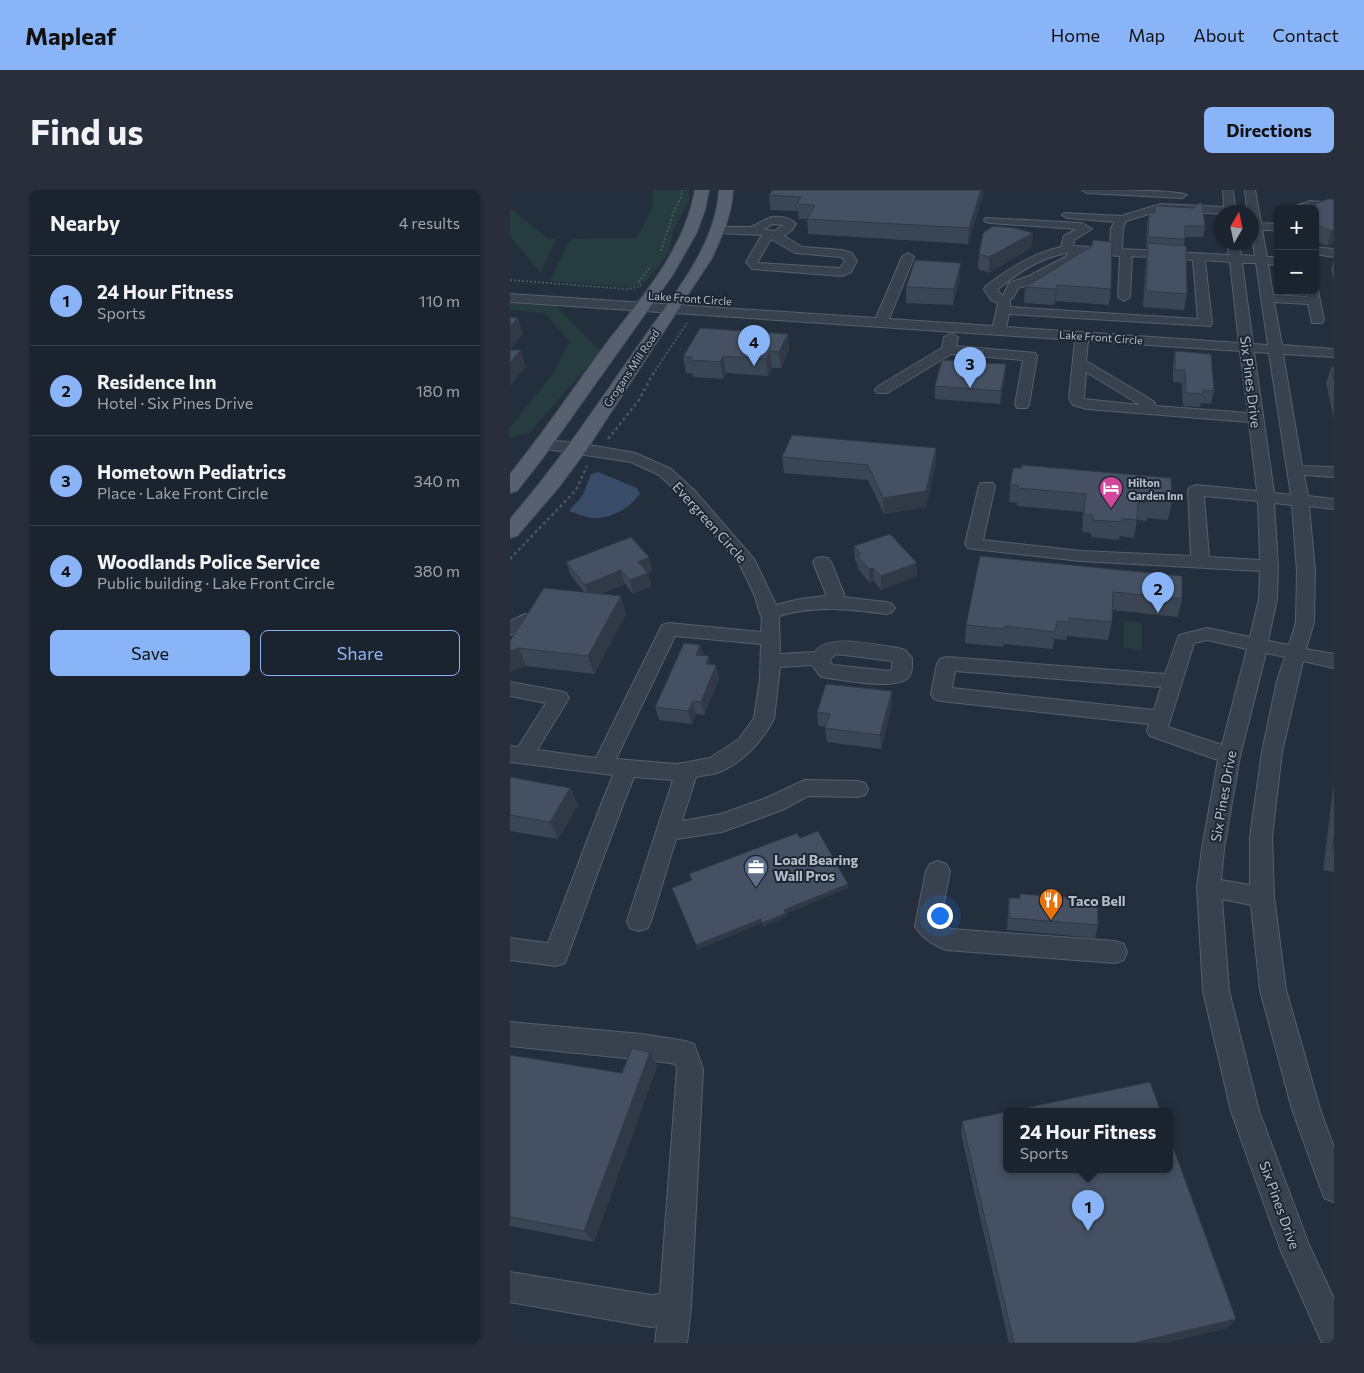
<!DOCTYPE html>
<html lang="en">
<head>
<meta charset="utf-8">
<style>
  :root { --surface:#1b232e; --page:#282f3a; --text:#f1f3f6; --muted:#a0a4aa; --line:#39404a; --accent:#8ab4f8 }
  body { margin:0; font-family:Commissioner,sans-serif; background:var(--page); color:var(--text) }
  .controls { position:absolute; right:15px; top:15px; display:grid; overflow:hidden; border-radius:8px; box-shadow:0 1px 4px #0004 }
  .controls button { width:45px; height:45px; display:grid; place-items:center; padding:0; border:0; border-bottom:1px solid var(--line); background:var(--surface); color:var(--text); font:25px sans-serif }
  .compass { position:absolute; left:704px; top:15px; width:45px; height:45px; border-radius:50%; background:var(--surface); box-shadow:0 1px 4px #0004; rotate:9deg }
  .you { position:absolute; left:429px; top:725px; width:18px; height:18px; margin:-12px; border:4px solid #fff; border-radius:50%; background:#1a73e8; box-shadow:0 0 0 8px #1a73e833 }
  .badge { display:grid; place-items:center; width:32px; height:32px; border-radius:50%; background:var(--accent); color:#111; font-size:16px; font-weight:700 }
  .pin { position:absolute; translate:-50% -41px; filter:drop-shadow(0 1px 2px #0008) }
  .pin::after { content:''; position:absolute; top:26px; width:18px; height:15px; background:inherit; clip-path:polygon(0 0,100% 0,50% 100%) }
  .popup { position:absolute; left:493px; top:918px; width:170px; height:65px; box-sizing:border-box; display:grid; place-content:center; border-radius:8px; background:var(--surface); filter:drop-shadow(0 1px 4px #0005); font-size:16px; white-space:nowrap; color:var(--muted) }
  .popup b { font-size:19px; color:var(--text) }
  .popup::after { content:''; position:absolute; left:50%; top:100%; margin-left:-10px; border:10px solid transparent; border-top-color:var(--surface) }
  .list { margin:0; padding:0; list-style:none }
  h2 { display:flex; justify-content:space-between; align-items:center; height:65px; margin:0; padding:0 20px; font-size:21px }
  h2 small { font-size:16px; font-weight:400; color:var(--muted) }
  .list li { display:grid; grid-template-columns:32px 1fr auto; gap:15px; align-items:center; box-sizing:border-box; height:90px; padding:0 20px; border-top:1px solid var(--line) }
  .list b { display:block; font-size:19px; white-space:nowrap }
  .list p { margin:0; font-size:16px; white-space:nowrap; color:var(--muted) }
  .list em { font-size:16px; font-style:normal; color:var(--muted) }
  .actions { display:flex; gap:10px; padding:15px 20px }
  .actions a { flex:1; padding:11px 0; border:1px solid var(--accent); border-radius:8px; text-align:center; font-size:18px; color:var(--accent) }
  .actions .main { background:var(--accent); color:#111 }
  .map { position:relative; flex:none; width:824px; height:1153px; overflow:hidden; border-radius:8px }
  header { display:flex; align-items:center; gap:30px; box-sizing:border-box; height:70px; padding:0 25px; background:var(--accent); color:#111 }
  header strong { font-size:24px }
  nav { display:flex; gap:28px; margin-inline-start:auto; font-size:18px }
  .intro { display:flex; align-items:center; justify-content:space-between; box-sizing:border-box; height:120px; padding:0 30px }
  h1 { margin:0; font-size:35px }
  .button { padding:12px 22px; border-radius:8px; background:var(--accent); color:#111; font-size:18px; font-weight:700 }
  main { display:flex; gap:30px; padding:0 30px }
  aside { flex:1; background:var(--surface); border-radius:8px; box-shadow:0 1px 4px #0004 }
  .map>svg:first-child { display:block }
  .green { fill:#263c3f }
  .water { fill:#394c67 }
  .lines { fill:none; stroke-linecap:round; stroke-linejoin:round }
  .minor-casing { stroke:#565f6c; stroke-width:2 }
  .major-casing { stroke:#414a57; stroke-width:2 }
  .path-far1 { stroke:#44595c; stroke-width:2; stroke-dasharray:2 2; stroke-linecap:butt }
  .path { stroke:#44595c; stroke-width:2.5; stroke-dasharray:3 3; stroke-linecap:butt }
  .minor { fill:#38414e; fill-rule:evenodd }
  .major { fill:#56606e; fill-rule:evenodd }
  .wall { fill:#3b4654 }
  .shaded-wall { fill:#303945 }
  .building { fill:#455162; stroke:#303945 }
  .labels { text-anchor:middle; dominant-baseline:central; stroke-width:4; stroke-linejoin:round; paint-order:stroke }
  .far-street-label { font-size:11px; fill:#b4bcc9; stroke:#1d2633 }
  .far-poi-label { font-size:11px; font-weight:bold; fill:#b4bcc9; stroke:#1d2633; text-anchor:start }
  .street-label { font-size:14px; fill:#b4bcc9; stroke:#1d2633 }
  .poi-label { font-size:14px; font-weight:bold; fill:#b4bcc9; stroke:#1d2633; text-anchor:start }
</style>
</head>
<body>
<header>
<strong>Mapleaf</strong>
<nav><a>Home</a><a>Map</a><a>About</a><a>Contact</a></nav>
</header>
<div class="intro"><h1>Find us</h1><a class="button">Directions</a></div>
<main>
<aside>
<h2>Nearby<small>4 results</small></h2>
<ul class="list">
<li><span class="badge">1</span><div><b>24 Hour Fitness</b><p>Sports</p></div><em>110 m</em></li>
<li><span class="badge">2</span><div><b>Residence Inn</b><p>Hotel · Six Pines Drive</p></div><em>180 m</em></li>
<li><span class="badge">3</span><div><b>Hometown Pediatrics</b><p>Place · Lake Front Circle</p></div><em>340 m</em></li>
<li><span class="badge">4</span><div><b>Woodlands Police Service</b><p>Public building · Lake Front Circle</p></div><em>380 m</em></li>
</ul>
<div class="actions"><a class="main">Save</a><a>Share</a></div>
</aside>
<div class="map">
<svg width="824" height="1153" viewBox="0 0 824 1153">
  <rect width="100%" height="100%" fill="#242f3e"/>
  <g class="green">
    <path d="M143,0H179L180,9L163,42L159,63L137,90L124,97L40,91L60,49L127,48L142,17Z"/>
    <path d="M0,18L38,49H46L31,83L0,46Z"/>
    <path d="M0,113L46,116L91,162L19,243L0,248V238L44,182L60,152L35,123L0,120Z"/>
    <path d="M614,431L632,433V460L613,458Z"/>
  </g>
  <path class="water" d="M88,282L127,298L130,304C119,319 100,329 82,328C74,327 66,323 59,321L73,305L81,284Z"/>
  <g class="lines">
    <g class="minor-casing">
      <g id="minor">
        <path d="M572,0C588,0 669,0 677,5L672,8L577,3Z"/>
        <path d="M713,0H723L725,18H737L735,0H745L751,33L768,34V40H752L757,67H768V75L758,74L763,105L797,107L796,101H805V98L808,101L814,130L812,133H802L798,114L764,112L772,155L824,159V167L773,164L792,276L824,277V287L794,285L798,306L824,309V319L799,316L805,381L804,432L796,459L824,464V478L793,471L772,562L762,647L764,707L776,800L810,919L824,958V1012L814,1008L782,919L750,800L741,715L712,709L719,801L749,921L799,1055L824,1109V1153H812L771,1061L721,921L693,801L687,697L692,659L708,570L640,546L637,541L639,534L431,511L424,509L421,504L427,474L430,469L437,467L655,484L669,445L697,438L740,447L749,409L750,381L571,371L464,359L458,358L455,354L469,296L471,293H483L485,296L473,350L571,361L681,366L678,300L680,297L686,295L747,301L739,232L577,219L563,215L559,208L565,150L0,112V104L366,128L392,67L398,63L404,67L379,129L483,136L488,113L481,110L474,99L476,96C498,79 523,63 551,57L554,46L567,39L480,33L476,32L474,30L476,28L572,33L582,39L564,50L563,56L600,58L601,38L605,32L558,28L552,25L554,23L611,26L651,14L714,17ZM652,20L712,24L742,22V45L745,66L731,65L729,52H717L719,65L612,59L613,38L616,31ZM558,63L557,66L519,86L499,93L493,106L487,100C507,83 531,67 558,63ZM569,63L610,66L608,107L614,111L620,107L622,66L683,70L688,129L500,117V109L503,108L508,98L527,92L567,71ZM695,70L720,72L729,153L496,137L499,124L700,136L702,133ZM732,73H746L758,155L743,154ZM578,151L730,161L738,223L646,216L644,212L637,207L576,171ZM744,162L759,163L781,305L764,303ZM576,182L627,213L630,215L574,209ZM694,306L748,311L750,370L699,367ZM764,313L782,315L787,381L786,432L779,455L758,451L767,409L768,376ZM697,450L737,459L712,555L658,537L684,453ZM756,463L775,467L767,491L752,562L740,647V695L711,690L714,659L730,566ZM445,481L651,497L644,520L442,498Z"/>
        <path d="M800,11L824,13V19L800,17L778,19Z"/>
        <path d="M261,27C270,26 280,27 286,34L282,40L274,46L292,57L332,60L342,63L347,71L341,82L332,86L242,79L236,72L252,45L208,43L202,40L208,37H241ZM263,34L274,35L264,41L253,39ZM261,49L285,63L331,67L335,71L330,78L249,73L248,71Z"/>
        <path d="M805,57L824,59V67L805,64Z"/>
        <path d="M441,143L448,147L446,156L525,163L527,166L519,215L517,218H507L505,215L513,170L441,164L377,203H367L365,200L367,197L432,158L434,147Z"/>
        <path d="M34,250L68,253L125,263L161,279L184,300L244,369L266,415L290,409L315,406L316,404L303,372L306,368L312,367L318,368L321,372L334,404L333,407L376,412L382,414L385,418L382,422L376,424C340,419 305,415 269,426L270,464L305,462C319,442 367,456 388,458L395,460L402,468C402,474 403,482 399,487C384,501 337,490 317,488L310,486L302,475L270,477L264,529C252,551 235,570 212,581C204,585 194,585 186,587L172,631L211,624L256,608L295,590L347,591L355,593L358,599L355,605L347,607L298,606L272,620L212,642L166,649L141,731L138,738L129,741L120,738L117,731L163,590L124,587C100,646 80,705 58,765L55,773L46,776L0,770V748L38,753C60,697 80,641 103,585L0,572V556L8,557L36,513L0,506V492L49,501L56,503L59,508L27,560L86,568L152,435L159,433L251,442L252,429L244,404L230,375L172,306L149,285L121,272L29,258L26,255L29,252ZM165,446L251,454L250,489L244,528L229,549L200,568L167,574L106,569ZM326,464L382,471V479L380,481L323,475L320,472L321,468Z"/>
        <path d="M15,424L22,426L24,430L22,434L0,445V431Z"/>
        <path d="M428,671L436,674L440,681L430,732L441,739L605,751L614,754L617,762L614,770L605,773L436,760C424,755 411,748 405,736L416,681L420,674Z"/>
        <path d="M0,832L132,844L175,851L184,854L193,879L181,1117L177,1153H145L147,1136L141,1137L0,1112V1082L141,1105L150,1104L167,879L165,874L153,872L0,856Z"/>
      </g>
    </g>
    <g class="major-casing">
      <g id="major">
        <path d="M185,0H199L195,20L187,42L162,86L32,269L7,301L0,303V284C32,245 60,203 90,162C127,112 174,63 185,0Z"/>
        <path d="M209,0H223C222,25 212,46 202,68L75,262L49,297L7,346L0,348V329C48,274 87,215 128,156C159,110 206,58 209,0Z"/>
      </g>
    </g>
    <g class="path-far1">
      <path d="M151,61L164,21L171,8L172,0"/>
      <path d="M0,90L116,99L129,97"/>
      <path d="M131,96L129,91L141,76"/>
      <path d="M143,184L177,133"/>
    </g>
    <g class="path">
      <path d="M98,249L129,210L144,182"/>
      <path d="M0,369L66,300L77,276"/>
    </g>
    <use href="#minor" class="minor"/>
    <use href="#major" class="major"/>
  </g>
  <g class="wall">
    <path d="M259,5H473L458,54L298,44L297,29H289L288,21L260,20Z"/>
    <path d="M824,9V53L817,56L805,51V19H803L805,14Z"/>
    <path d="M645,16L695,36L693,47H675L674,56L677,104L674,120L633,117L636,69L637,59L636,58L637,34L639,22L644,23Z"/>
    <path d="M523,43L521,58L479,83L468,79L469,64Z"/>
    <path d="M582,56L601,99L599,115L546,111L544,115L514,113L515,97Z"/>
    <path d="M824,70V90L821,79Z"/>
    <path d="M450,88L443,115L396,113V97Z"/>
    <path d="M278,144L279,160L271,178H262L258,186L216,183L213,189L183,187V184L176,183L173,167Z"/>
    <path d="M665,161L704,201L701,214L691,213L690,217L673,216L672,193L663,192V174Z"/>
    <path d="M474,173L495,186L490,214L425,209V196Z"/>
    <path d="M821,177L824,189V229L816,193Z"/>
    <path d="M272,267L426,274L416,317L374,324L358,290L274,283Z"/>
    <path d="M500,295L662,312L658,330L637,328V331L627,330L624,348L610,346L609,350L581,347V343L572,342L573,322L507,316V313L499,312Z"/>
    <path d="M344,356L407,373V386L371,400L364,391L360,393L348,379L347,373L345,370Z"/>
    <path d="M470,366L672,409L668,427L602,420V432L598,450L557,446L556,450L544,449L543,459L494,454L493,457L455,453L456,435Z"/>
    <path d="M139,367L142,381L138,383L141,396L123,404L115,394L90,404L111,406L116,424L84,484L16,476L0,451L74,402L61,386L56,372Z"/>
    <path d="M190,455L193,465L201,475H206L209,489L194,525L186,524L182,534L149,530L145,517Z"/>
    <path d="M382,501V515L371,559L317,552L315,538L316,537L308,536L307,522Z"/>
    <path d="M0,587L60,598L68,615L48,649L0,641Z"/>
    <path d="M824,592V682L813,680Z"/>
    <path d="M499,708L588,735L585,748L497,740L498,720Z"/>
    <path d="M140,862L147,876L84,1052L0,1036V865L112,883Z"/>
    <path d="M452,931L726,1129L717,1138L654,1153H499L451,944Z"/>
  </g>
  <g class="shaded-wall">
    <path d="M471,0H473V5L458,54L459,38Z"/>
    <path d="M824,40V53L817,56L821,41Z"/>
    <path d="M523,43L521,58L479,83V67Z"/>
    <path d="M451,73L450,88L443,115L444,99Z"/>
    <path d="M547,95L546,111L544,115L546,99Z"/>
    <path d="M8,128L13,144L0,160V137Z"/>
    <path d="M278,144L279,160L271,178L269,162Z"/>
    <path d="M475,159V171L472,185V173Z"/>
    <path d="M11,160L16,177L0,196V173Z"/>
    <path d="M260,161L262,178L258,186L256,169Z"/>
    <path d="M213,166L216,183L213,189L210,172Z"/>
    <path d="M496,174L495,186L490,214L491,201Z"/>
    <path d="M426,258V274L416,317L374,324L373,308Z"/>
    <path d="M139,367L142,381L138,383L141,396L123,404L120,390L128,372Z"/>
    <path d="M407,373V386L371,400V386Z"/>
    <path d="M363,378L364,391L360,393L359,379Z"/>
    <path d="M111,380L115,394L79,409L75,395Z"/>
    <path d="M111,406L116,424L84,484L78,466Z"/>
    <path d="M190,455L193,468L186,465Z"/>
    <path d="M9,458L16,476L0,482V461Z"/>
    <path d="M199,466L202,480L196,474Z"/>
    <path d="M206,475L209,489L194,525L191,512Z"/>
    <path d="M382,501V515L371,559L370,545Z"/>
    <path d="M183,511L186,524L182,534L178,521Z"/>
    <path d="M60,598L68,615L48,649L40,632Z"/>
    <path d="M338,694V698L276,724V727L253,737L252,733L274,720Z"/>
    <path d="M251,729L252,733L187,760L186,755Z"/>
    <path d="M140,862L147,876L84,1052L74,1041Z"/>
    <path d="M726,1129L717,1138L654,1153H624Z"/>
  </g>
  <g class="building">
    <path d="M262,0H471L459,38L297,29L305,15L287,14L291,7L259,5Z"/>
    <path d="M818,9H824V40L821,41L805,34V22H807L805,14Z"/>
    <path d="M689,13H692L695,36H675V49L638,47L639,22L645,23V16L684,18Z"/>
    <path d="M483,36L505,38L523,43L479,67L469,64L473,43Z"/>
    <path d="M583,50L602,52L601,99L547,95L546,99L515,97L582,56Z"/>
    <path d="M638,53L676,56L677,104L636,101Z"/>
    <path d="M405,70L451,73L444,99L396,97Z"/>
    <path d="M0,127L8,128L0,137Z"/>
    <path d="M190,138L278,144L269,162L260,161L256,169L213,166L210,172L180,170L182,167H173Z"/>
    <path d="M459,158L475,159L472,173L496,174L491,201L425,196L432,170L456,171Z"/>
    <path d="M0,160H11L0,173Z"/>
    <path d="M665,161L701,164L704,201L693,200V204L676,203L675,180H665Z"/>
    <path d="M821,177H824V189Z"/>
    <path d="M282,245L426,258L416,301L373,308L358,275L272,267Z"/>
    <path d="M512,275L661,288L662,312L640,310V313L628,312L627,330L612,329V332L583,330V325L574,324L576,304L508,298V295H500L503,278H512Z"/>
    <path d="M380,344L407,373L371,386L363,378L359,379L347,366L351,364L344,356Z"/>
    <path d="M121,347L139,367L128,372L138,383L120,390L111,380L75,395L56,372Z"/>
    <path d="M470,366L672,386V409L603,402L602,432L559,428V432L547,431L545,442L495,436V439L456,435Z"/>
    <path d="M34,398L111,406L78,466L9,458L0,461V451Z"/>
    <path d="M174,453L190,455L186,465L199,466L196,474L206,475L191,512L183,511L178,521L145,517Z"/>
    <path d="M316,494L382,501L370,545L315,538L320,524L307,522Z"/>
    <path d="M0,587L60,598L40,632L0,625Z"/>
    <path d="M308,641L338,694L274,720L276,723L252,733L251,729L186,755L162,698L182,690L179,684L287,643L290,648Z"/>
    <path d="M824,646V664L822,663Z"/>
    <path d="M510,704L587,709L588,735L499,728V708H510Z"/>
    <path d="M122,858L140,862L74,1041L0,1027V865L112,883Z"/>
    <path d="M640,892L651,922H497V980H659V946L726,1129L624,1153H504L452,931Z"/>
  </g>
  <defs>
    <g id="hotel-pin" transform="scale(1.25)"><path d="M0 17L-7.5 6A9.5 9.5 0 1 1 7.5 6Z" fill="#d1479c" stroke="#1d2633"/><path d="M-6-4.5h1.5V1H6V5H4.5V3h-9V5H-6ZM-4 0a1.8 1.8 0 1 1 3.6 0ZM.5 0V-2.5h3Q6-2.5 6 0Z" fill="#fff"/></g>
    <g id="office-pin" transform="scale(1.25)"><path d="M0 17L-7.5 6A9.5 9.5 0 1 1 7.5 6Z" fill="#5c6f8a" stroke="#1d2633"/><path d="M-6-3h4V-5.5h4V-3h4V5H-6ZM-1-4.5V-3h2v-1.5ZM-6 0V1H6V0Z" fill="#fff"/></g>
    <g id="restaurant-pin" transform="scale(1.25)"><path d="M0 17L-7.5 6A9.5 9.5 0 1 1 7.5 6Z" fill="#e8710a" stroke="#1d2633"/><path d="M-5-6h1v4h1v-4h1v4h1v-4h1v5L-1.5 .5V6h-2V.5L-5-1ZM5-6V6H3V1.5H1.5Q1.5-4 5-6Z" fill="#fff"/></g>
  </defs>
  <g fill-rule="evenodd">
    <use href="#hotel-pin" x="601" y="298"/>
    <use href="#office-pin" x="246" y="677"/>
    <use href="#restaurant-pin" x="541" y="710"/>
  </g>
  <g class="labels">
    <g class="far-street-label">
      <text transform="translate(180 108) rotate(4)">Lake Front Circle</text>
      <text transform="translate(591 147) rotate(4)">Lake Front Circle</text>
      <text transform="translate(121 178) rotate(-56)">Grogans Mill Road</text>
    </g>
    <g class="far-poi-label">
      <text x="618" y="292">Hilton<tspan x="618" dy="13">Garden Inn</tspan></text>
    </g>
    <g class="street-label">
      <text transform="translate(741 192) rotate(83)">Six Pines Drive</text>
      <text transform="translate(200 332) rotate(48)">Evergreen Circle</text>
      <text transform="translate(713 606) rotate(-80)">Six Pines Drive</text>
      <text transform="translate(770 1015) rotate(70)">Six Pines Drive</text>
    </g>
    <g class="poi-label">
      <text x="264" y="669">Load Bearing<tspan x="264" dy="16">Wall Pros</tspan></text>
      <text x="558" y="710">Taco Bell</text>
    </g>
  </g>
</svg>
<div class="controls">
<button>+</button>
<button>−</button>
</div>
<svg class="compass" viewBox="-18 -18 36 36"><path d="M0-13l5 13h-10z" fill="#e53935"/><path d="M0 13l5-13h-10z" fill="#a0a4aa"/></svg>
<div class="you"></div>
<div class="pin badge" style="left:578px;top:1041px">1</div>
<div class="popup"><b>24 Hour Fitness</b>Sports</div>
<div class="pin badge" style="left:648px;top:423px">2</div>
<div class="pin badge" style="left:460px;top:198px">3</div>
<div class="pin badge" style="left:244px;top:176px">4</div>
</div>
</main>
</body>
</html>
